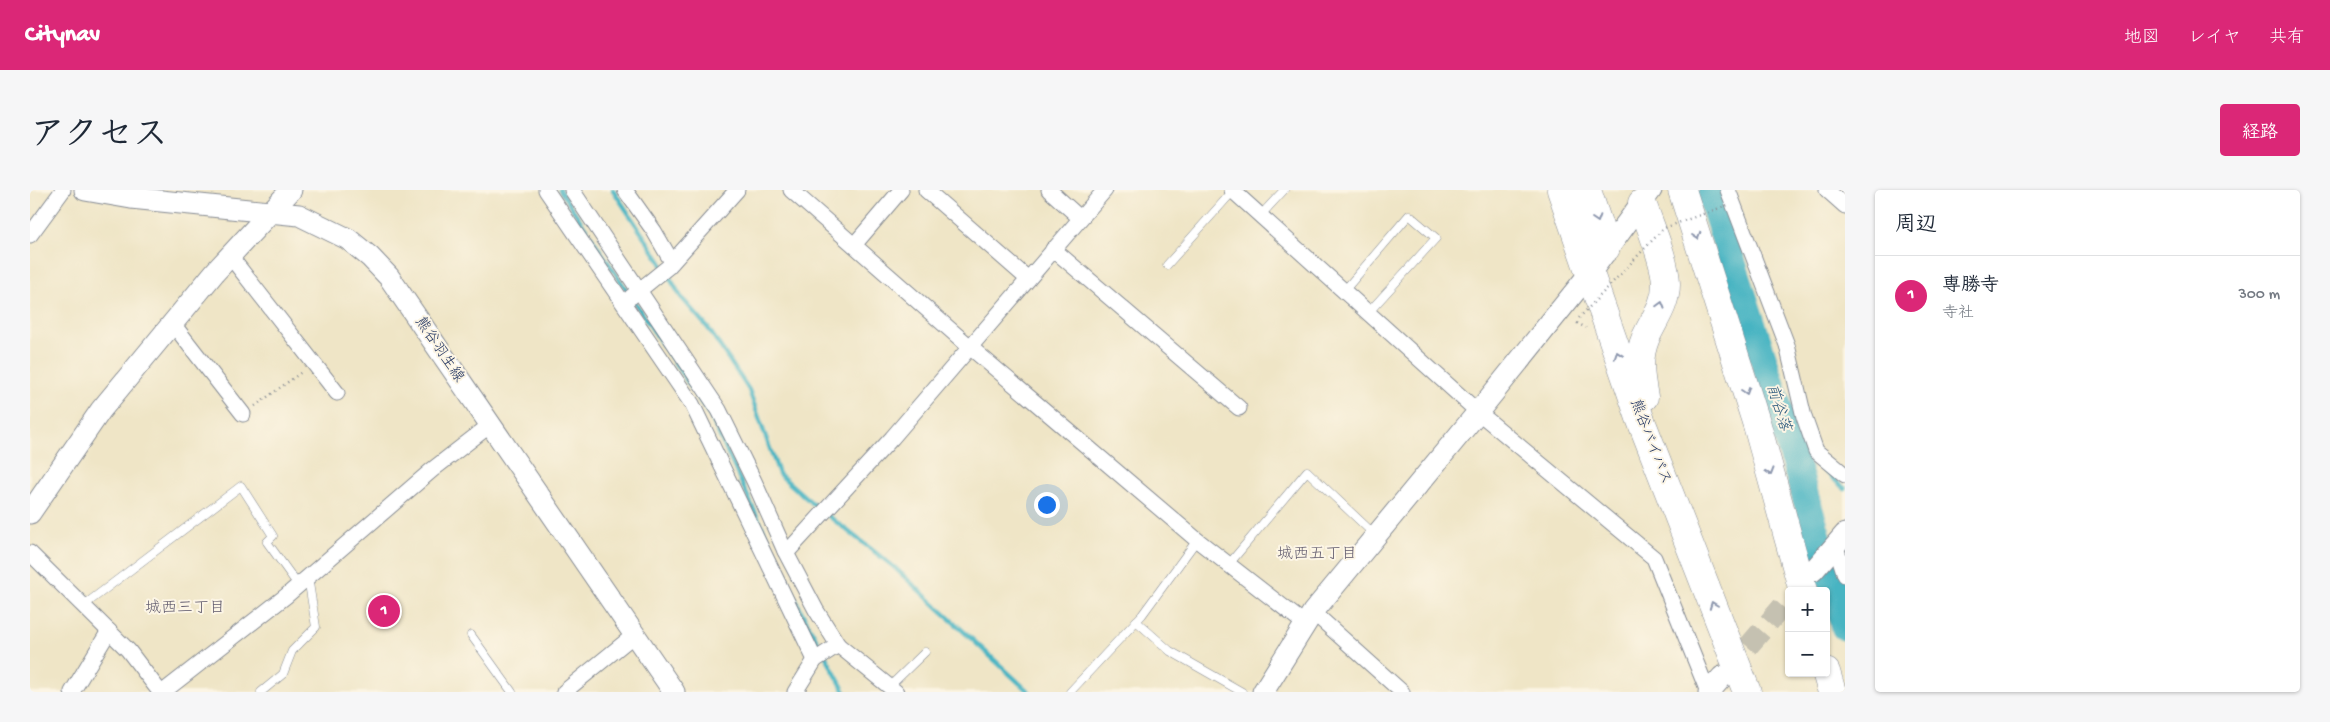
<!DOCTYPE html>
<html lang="ja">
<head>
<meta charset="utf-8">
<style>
  :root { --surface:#fff; --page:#f6f6f7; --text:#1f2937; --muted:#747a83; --line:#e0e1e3; --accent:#db2777 }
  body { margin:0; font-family:"Gochi Hand","Klee One",sans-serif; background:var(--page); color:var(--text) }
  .controls { position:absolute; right:15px; bottom:15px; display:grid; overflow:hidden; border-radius:5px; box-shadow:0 1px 4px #0004 }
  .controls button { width:45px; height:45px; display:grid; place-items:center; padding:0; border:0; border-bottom:1px solid var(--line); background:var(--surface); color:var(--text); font:25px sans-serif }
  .you { position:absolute; left:1016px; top:314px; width:18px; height:18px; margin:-12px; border:4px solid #fff; border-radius:50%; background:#1a73e8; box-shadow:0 0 0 8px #1a73e833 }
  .badge { display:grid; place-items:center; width:32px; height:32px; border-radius:50%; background:var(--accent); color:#fff; font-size:16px; font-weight:700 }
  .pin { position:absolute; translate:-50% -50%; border:2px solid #fff; box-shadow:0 1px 5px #0006 }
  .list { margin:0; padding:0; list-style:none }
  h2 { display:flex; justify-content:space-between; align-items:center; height:65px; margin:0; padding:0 20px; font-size:21px }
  h2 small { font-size:16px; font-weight:400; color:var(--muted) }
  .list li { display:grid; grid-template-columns:32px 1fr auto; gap:15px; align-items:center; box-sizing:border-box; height:80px; padding:0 20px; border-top:1px solid var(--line) }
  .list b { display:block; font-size:19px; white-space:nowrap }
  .list p { margin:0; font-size:16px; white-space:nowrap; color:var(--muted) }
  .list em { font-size:16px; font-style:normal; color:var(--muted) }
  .map { position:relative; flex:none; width:1815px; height:502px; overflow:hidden; border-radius:5px }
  header { display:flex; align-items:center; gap:30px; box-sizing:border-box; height:70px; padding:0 25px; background:var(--accent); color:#fff }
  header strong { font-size:24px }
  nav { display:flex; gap:28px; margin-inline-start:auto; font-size:18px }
  .intro { display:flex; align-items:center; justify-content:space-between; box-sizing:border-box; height:120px; padding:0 30px }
  h1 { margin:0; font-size:35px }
  .button { padding:12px 22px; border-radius:5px; background:var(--accent); color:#fff; font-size:18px; font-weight:700 }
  main { display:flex; gap:30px; padding:0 30px }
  aside { flex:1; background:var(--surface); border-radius:5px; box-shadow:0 1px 4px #0004 }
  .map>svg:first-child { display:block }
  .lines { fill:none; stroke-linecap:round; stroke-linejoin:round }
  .stream { stroke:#46b4c2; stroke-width:4.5 }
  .river { stroke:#46b4c2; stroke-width:28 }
  .secondary-tunnel { stroke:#c5c1b1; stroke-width:21; stroke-dasharray:21 11; stroke-linecap:butt }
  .lane-casing { stroke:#858a92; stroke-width:9 }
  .street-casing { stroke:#858a92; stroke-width:17 }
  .secondary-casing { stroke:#858a92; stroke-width:23 }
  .highway-casing { stroke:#858a92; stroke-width:29 }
  .path { stroke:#858a92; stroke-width:2.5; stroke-dasharray:1 4; stroke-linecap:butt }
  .lane { stroke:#fff; stroke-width:8 }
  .street { stroke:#fff; stroke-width:15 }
  .secondary { stroke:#fff; stroke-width:21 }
  .highway { stroke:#fff; stroke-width:28 }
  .path-bridge { stroke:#858a92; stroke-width:2.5; stroke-dasharray:1 4; stroke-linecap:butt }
  .oneway { stroke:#8d97ae }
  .labels { text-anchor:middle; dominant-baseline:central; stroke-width:4; stroke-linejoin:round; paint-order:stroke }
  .street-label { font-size:15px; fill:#1b2f5e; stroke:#fcf5e5 }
  .water-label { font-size:16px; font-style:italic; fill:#28577c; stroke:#fcf5e5 }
  .neighbourhood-label { font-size:16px; fill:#625c6e; stroke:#fcf5e5 }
</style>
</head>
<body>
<header>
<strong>Citynav</strong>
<nav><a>地図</a><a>レイヤ</a><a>共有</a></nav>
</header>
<div class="intro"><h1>アクセス</h1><a class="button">経路</a></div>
<main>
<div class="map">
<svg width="1815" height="502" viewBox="0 0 1815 502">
  <rect width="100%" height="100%" fill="#fcf5e5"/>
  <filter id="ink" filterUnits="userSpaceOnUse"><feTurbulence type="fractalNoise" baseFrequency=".02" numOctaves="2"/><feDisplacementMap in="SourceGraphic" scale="10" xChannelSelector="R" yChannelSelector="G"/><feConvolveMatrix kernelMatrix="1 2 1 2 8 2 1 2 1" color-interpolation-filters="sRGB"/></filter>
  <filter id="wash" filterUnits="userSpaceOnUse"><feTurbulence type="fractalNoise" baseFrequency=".0096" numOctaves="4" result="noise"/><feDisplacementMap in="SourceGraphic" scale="20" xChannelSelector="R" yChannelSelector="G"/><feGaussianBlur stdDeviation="1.12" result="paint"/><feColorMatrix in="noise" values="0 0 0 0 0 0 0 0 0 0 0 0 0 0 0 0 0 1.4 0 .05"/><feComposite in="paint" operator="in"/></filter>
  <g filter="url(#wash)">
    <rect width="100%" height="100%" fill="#efe5c6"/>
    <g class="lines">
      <g class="stream">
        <path d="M530,0L681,227L771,421L815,502"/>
        <path d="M583,0L630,71L651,107L678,138L719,200L749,284L782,313L864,377L999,502"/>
        <path d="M1756,247L1815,299"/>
      </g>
      <path class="river" d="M1679,0L1740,190L1815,437"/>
    </g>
  </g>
  <g filter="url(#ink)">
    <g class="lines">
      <path class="secondary-tunnel" d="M1697,481L1759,409"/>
      <g class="lane-casing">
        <g id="lane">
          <path d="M1230,26L1254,0"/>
          <path d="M1137,75L1203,1"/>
          <path d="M1314,101L1379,25L1406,48L1338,123"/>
          <path d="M1199,374L1277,281L1345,345"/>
          <path d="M53,416L211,296L243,346L237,352L268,395"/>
          <path d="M1106,431L1140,461L1212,502"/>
          <path d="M441,445L482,502"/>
          <path d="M860,496L895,462"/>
          <path d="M231,502L253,484L262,461L286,437L278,387"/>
          <path d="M1040,502L1112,425L1167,350"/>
        </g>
      </g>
      <g class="street-casing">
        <g id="street">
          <path d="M516,0L662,214L785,470"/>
          <path d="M542,0L689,220L724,291L755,361L786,420L808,455L785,470L765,502"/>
          <path d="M595,0L624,41L642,72"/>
          <path d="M761,0L940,157L1167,350L1275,434"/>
          <path d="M896,0L998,89"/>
          <path d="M1019,0L1050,28"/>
          <path d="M1202,0L1448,222L1624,368L1678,502"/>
          <path d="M1698,0L1757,155L1774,227L1786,261L1815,285"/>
          <path d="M1797,0L1815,16"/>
          <path d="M0,45L33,0"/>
          <path d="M824,55L871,0"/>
          <path d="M1023,59L1209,218"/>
          <path d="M200,66L307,203"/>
          <path d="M601,107L638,77L707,0"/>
          <path d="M143,134L213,224"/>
          <path d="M1805,354L1815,385"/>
          <path d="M755,361L760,359L862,248L1075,0"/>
          <path d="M0,363L98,460L130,502"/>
          <path d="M1283,422L1372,502"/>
          <path d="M808,455L866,502"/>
          <path d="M42,502L79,441"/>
          <path d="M133,502L256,406L402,280L460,235"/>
          <path d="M534,502L604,445"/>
        </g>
      </g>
      <g class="secondary-casing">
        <g id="secondary">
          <path d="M55,0L101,8L269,25L318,49L340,67L359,87L644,502"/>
          <path d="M0,323L71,220L185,82L261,0"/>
          <path d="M1783,381L1815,344"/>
          <path d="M1233,502L1283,422L1448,222L1560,83L1621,0"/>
          <path d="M1679,502L1692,487"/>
        </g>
      </g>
      <g class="highway-casing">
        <g id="highway">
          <path d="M1531,0L1610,228L1717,502"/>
          <path d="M1557,0L1576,58"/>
          <path d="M1652,0L1727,235L1773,401"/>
          <path d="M1612,13C1619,34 1636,72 1636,94C1636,115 1624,129 1616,147C1607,168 1610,186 1614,207"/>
          <path d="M1796,482L1802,502"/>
        </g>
      </g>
      <g class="path">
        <path d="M1547,133L1556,138"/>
        <path d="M225,216L273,181"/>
      </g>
      <use href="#lane" class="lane"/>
      <use href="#street" class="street"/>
      <use href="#secondary" class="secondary"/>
      <use href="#highway" class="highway"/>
      <path class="path-bridge" d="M1549,128L1634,38L1698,15"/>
    </g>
    <defs><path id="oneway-chevron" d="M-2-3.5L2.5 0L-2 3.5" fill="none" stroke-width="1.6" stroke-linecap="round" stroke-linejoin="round" transform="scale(1.25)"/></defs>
    <g class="oneway">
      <use href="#oneway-chevron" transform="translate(1567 29) rotate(72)"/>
      <use href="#oneway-chevron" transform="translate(1667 46) rotate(72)"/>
      <use href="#oneway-chevron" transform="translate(1631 115) rotate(-74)"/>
      <use href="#oneway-chevron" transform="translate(1588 165) rotate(-109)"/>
      <use href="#oneway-chevron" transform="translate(1716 201) rotate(72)"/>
      <use href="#oneway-chevron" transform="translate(1740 282) rotate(74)"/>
      <use href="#oneway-chevron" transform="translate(1683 415) rotate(-111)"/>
    </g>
  </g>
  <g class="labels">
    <g class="street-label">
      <text transform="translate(409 160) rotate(56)">熊谷羽生線</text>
      <text transform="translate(1620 252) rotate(69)">熊谷バイパス</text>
    </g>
    <g class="water-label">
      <text transform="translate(1747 218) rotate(73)">前谷落</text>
    </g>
    <g class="neighbourhood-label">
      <text x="1287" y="365">城西五丁目</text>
      <text x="155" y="419">城西三丁目</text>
    </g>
  </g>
</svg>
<div class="controls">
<button>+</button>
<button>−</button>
</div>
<div class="you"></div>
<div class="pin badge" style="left:354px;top:421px">1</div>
</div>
<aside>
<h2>周辺<small></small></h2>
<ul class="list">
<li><span class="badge">1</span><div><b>専勝寺</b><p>寺社</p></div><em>300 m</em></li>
</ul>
</aside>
</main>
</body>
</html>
